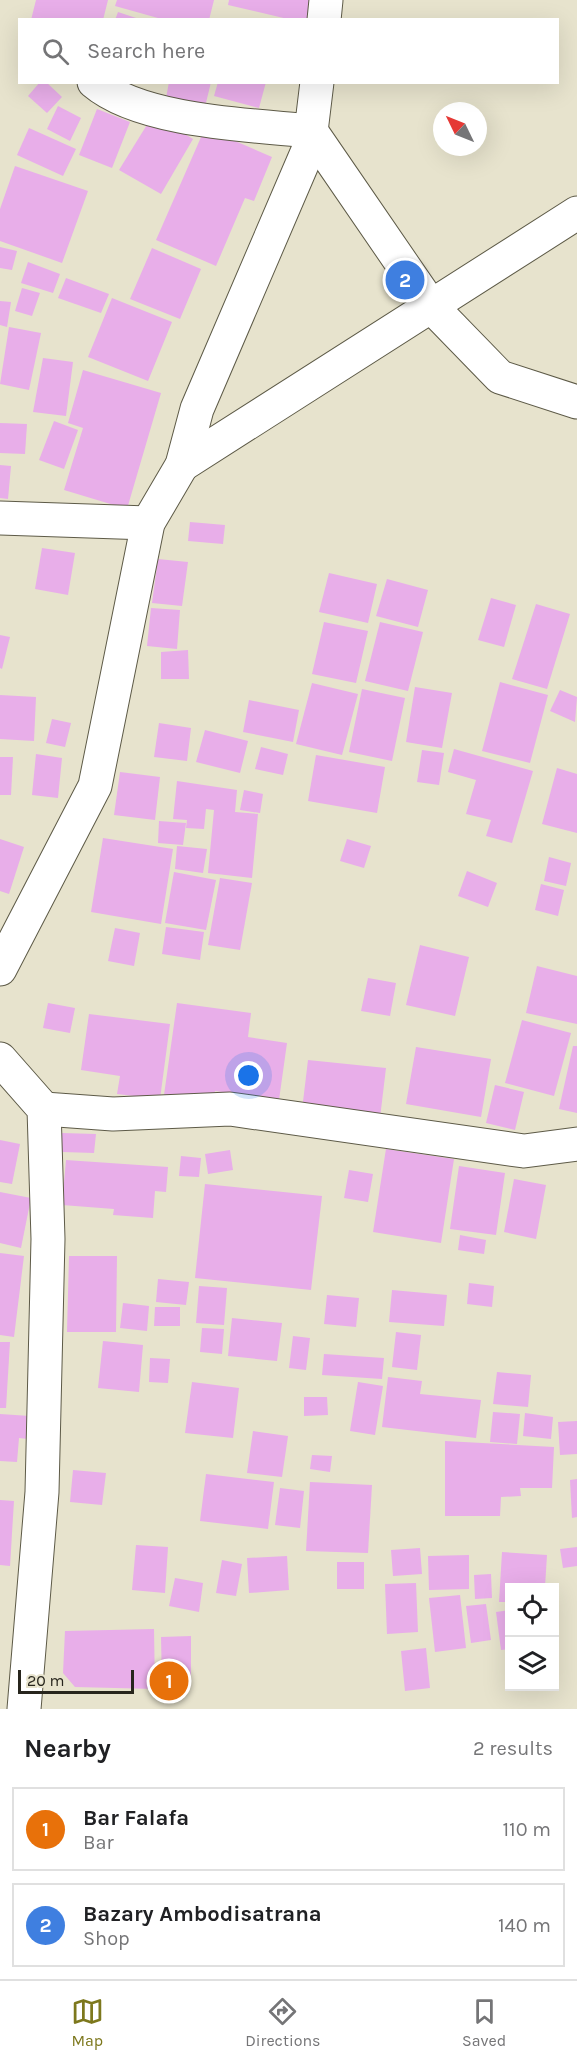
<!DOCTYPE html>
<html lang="en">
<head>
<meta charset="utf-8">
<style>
  :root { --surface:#fff; --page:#f2f2f2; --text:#202124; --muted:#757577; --line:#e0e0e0; --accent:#7d781d }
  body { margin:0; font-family:Karla,sans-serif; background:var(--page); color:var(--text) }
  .controls { position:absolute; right:18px; bottom:18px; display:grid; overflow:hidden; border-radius:0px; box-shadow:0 6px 24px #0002 }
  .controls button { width:54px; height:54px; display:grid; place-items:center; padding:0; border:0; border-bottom:2px solid var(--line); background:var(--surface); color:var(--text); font:30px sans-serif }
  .compass { position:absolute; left:433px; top:102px; width:54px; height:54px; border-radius:50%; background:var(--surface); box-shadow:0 6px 24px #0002; rotate:313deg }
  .scale { position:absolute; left:18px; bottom:15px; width:116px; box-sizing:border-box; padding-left:6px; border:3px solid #27251d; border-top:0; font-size:16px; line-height:21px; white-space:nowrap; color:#27251d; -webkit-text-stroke:4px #e7e3cd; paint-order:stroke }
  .you { position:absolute; left:249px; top:1076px; width:21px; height:21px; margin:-15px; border:4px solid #fff; border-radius:50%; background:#1a73e8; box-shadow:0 0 0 9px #1a73e833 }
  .badge { display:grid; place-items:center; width:39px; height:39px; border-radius:50%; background:var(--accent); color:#fff; font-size:20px; font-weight:700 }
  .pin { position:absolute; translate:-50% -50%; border:3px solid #fff; box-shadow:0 2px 6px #0006 }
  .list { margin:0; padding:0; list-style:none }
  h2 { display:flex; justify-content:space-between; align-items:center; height:78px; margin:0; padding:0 24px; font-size:26px }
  h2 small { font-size:20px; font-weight:400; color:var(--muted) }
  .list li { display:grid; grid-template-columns:39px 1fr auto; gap:18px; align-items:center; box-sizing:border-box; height:84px; margin:0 12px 12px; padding:0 12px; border:2px solid var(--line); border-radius:0px }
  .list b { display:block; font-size:22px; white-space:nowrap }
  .list p { margin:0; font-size:20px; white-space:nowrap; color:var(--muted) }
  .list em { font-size:20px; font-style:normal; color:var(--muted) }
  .icon { flex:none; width:33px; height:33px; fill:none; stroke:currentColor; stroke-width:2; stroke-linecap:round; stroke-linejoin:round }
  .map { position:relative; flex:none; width:577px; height:1709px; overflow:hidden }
  .search { position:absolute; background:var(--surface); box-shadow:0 6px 24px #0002; left:18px; right:18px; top:18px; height:66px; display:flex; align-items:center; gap:15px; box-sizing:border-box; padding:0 21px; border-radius:0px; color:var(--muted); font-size:22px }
  .sheet { height:270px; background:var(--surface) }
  nav { display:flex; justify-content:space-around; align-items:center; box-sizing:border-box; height:84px; border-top:2px solid var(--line); background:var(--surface); font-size:16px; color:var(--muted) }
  nav a { display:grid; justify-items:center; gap:3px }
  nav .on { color:var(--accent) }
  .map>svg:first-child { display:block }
  .building { fill:#e8aee9 }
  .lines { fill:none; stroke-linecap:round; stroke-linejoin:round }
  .minor-casing { stroke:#5d5a47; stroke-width:35 }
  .minor { stroke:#fff; stroke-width:33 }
</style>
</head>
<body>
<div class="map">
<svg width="577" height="1709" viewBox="0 0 577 1709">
  <rect width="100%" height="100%" fill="#e7e3cd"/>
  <g class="building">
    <path d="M36,0H108L103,20H31Z"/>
    <path d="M117,0H214L209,20H165L115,6Z"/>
    <path d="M229,0H313L308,20H292L228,5Z"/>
    <path d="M118,12L139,19V20H115Z"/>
    <path d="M40,82H46L62,97L47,113L28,96Z"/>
    <path d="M169,82H211L205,107L166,98Z"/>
    <path d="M218,82H266L259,108L214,96Z"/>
    <path d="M58,106L81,118L70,141L47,129Z"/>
    <path d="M97,109L130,122L112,168L79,155Z"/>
    <path d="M153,115L193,139L161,194L119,170Z"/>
    <path d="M29,128L76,149L63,176L17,155Z"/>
    <path d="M205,128L272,157L254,201L245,198L216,266L156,240Z"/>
    <path d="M15,166L88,191L62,263L0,241V209Z"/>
    <path d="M0,247L17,251L12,270L0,268Z"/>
    <path d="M152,248L201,269L180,319L130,299Z"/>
    <path d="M28,262L60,274L53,293L21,283Z"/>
    <path d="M66,278L109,294L101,313L58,298Z"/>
    <path d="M22,288L40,293L32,316L15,311Z"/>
    <path d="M112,298L172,322L148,381L88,357Z"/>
    <path d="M0,301L11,302L7,327L0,325Z"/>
    <path d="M9,327L41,333L29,390L0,384Z"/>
    <path d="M43,358L73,362L66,416L33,412Z"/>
    <path d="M83,370L161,393L127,509L64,490L83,428L68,423Z"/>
    <path d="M54,421L78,430L64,469L39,460Z"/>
    <path d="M0,423L27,424L25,454L0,453Z"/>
    <path d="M0,465L11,466L8,499L0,498Z"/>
    <path d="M190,522L225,525L223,544L188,541Z"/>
    <path d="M42,548L75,553L68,595L35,589Z"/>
    <path d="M158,559L188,562L182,606L152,603Z"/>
    <path d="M329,573L377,584L368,623L319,612Z"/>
    <path d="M387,579L428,590L418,627L376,616Z"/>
    <path d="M491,598L516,605L504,647L478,640Z"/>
    <path d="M536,604L570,614L547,689L512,679Z"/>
    <path d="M151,608L180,610L177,649L147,646Z"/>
    <path d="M324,622L368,631L356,683L312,674Z"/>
    <path d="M380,622L423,632L408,691L365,681Z"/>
    <path d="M0,635L10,637L2,669L0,668Z"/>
    <path d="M188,650L189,679H161V652Z"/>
    <path d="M500,682L548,695L530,763L482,751Z"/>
    <path d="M312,683L358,694L342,755L296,744Z"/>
    <path d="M415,687L452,693L442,748L406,742Z"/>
    <path d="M362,689L405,698L392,761L349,752Z"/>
    <path d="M560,690L577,697L575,722L550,711Z"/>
    <path d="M0,695L36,697L34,741L0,739Z"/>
    <path d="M249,700L299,710L293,742L243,732Z"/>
    <path d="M52,719L71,723L65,747L46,743Z"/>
    <path d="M159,723L191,728L187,761L154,757Z"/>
    <path d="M205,730L248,741L240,773L196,762Z"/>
    <path d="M261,747L288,754L283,775L255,769Z"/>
    <path d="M454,749L533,771L512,843L486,836L491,820L466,814L476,780L448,772Z"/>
    <path d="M422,750L444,753L439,785L417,782Z"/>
    <path d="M36,754L62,758L58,798L32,795Z"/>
    <path d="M316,755L385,767L377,813L308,801Z"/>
    <path d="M0,757H13L11,795H0Z"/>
    <path d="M557,768L577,774V833L542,824Z"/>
    <path d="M120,772L160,777L155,820L114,815Z"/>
    <path d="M177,781L237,790L235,812L258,814L252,878L208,873L214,810L206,809L204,829L186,828L187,820L173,819Z"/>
    <path d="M244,790L263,794L260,813L240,810Z"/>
    <path d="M159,821L186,823L183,845L158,843Z"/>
    <path d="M103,838L173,849L161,924L91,912Z"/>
    <path d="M0,839L24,847L9,894L0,891Z"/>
    <path d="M347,839L371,846L364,868L340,861Z"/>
    <path d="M177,846L207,849L203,873L175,869Z"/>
    <path d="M549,857L571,863L566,886L544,881Z"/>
    <path d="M467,871L497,883L488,907L458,896Z"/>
    <path d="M174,872L216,880L206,930L165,923Z"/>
    <path d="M220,878L252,883L240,950L208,945Z"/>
    <path d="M541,884L564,890L558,916L535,910Z"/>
    <path d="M166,927L204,932L200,960L162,954Z"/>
    <path d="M115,928L140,933L134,966L108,961Z"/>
    <path d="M420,945L469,957L455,1016L406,1005Z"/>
    <path d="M537,966L577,976V1024L526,1013Z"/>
    <path d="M368,978L396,983L390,1016L361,1011Z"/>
    <path d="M48,1003L75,1008L70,1033L43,1028Z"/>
    <path d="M177,1003L251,1013L248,1037L287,1043L279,1100L215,1091L214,1101L164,1095Z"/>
    <path d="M89,1014L170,1024L160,1099L117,1094L120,1076L81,1070Z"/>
    <path d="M522,1020L571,1033L554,1096L505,1083Z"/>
    <path d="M573,1046H577V1113L559,1109Z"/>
    <path d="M416,1047L491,1059L481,1117L406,1104Z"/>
    <path d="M308,1060L386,1068L380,1118L302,1110Z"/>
    <path d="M495,1085L524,1092L515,1130L486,1123Z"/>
    <path d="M62,1133L96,1134L94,1153L62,1152Z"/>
    <path d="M0,1140L20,1144L12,1184L0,1182Z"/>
    <path d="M386,1149L454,1159L441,1243L373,1232Z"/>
    <path d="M230,1150L233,1170L208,1174L205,1154Z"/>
    <path d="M181,1156L201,1158L199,1177L179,1176Z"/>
    <path d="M66,1160L168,1167L166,1192L155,1191L153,1218L113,1215L114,1209L62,1205Z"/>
    <path d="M459,1166L505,1173L496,1235L450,1229Z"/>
    <path d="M349,1170L373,1174L368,1202L344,1198Z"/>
    <path d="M514,1179L546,1185L536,1239L504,1232Z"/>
    <path d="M205,1184L322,1196L311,1290L195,1278Z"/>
    <path d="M0,1192L31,1198L21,1248L0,1243Z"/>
    <path d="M460,1235L486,1240L484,1254L458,1250Z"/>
    <path d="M0,1253L24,1256L14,1337L0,1335Z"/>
    <path d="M69,1256H117L116,1332H67Z"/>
    <path d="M158,1279L189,1282L186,1305L156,1302Z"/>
    <path d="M469,1283L494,1286L492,1307L467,1304Z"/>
    <path d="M199,1286L227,1288L224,1325L196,1323Z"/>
    <path d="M392,1290L447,1295L444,1326L389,1322Z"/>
    <path d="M327,1295L359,1298L356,1327L324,1324Z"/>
    <path d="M123,1303L149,1306L147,1331L120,1328Z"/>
    <path d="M155,1307H180V1326H154Z"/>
    <path d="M232,1318L282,1323L277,1361L228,1356Z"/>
    <path d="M202,1328L224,1329L222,1354L200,1352Z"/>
    <path d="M396,1332L421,1335L417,1370L392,1367Z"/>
    <path d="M293,1336L310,1338L306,1370L289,1368Z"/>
    <path d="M103,1341L143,1345L139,1392L98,1388Z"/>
    <path d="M0,1342H10L6,1408H0Z"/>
    <path d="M324,1354L384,1358L382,1379L322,1375Z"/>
    <path d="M150,1358L170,1359L168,1383L149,1382Z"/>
    <path d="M497,1372L531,1375L528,1407L493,1404Z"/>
    <path d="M388,1377L422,1381L420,1394L481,1400L476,1438L382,1427Z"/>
    <path d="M192,1382L239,1388L233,1438L185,1433Z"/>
    <path d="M358,1382L383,1386L375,1435L350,1431Z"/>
    <path d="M304,1397H327L328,1415L304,1416Z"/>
    <path d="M493,1412L520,1414L517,1444L490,1442Z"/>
    <path d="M525,1413L553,1417L551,1439L523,1436Z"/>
    <path d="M0,1414L30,1416L28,1439L19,1438L17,1462L0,1461Z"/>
    <path d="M577,1421V1454L560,1455L558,1422Z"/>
    <path d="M253,1431L288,1436L282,1477L247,1473Z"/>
    <path d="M445,1441L554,1447L552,1488H520L521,1496L501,1497L500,1516H445Z"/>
    <path d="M312,1455L332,1456L330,1472L310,1469Z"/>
    <path d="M73,1470L106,1473L102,1505L70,1502Z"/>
    <path d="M206,1474L274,1482L268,1529L200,1521Z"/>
    <path d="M577,1479V1517L572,1518L570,1480Z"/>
    <path d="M310,1482L372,1485L368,1553L306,1551Z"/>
    <path d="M280,1488L304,1491L300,1528L275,1525Z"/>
    <path d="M0,1500L14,1501L10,1566L0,1565Z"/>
    <path d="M136,1545L168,1547L165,1593L132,1590Z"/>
    <path d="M577,1547V1566L563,1568L560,1549Z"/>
    <path d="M420,1548L422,1574L393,1576L391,1550Z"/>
    <path d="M502,1552L547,1555L545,1587H510V1602H499Z"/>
    <path d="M469,1555V1589L429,1590L428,1556Z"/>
    <path d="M287,1556L289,1590L249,1593L247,1558Z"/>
    <path d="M222,1560L242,1564L236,1596L216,1593Z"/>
    <rect x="337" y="1562" width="27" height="27"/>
    <path d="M491,1574L492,1598L475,1599L474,1575Z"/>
    <path d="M175,1578L203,1583L199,1612L169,1606Z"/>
    <path d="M416,1583L418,1632L387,1634L385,1584Z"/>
    <path d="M460,1595L466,1648L435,1652L429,1598Z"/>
    <path d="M486,1604L491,1640L471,1643L466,1606Z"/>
    <path d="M510,1610V1649L501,1650L496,1612Z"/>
    <path d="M154,1629L155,1689L75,1687L63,1673L65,1631Z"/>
    <path d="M191,1636V1683L162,1684L161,1637Z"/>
    <path d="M426,1648L430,1688L405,1691L401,1651Z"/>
  </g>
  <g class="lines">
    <g class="minor-casing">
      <g id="minor">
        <path d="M324,20L326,0"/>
        <path d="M94,82C141,122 251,125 311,131L431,306L500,377L577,402"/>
        <path d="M182,465L577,213"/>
        <path d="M0,518L148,523"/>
        <path d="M0,969L95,786L148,523L182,465L197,409L309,148L317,82"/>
        <path d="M0,1059L44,1109L48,1239L42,1492L24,1709"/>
        <path d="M44,1109L113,1114L230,1109L524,1151L577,1144"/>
      </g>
    </g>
    <use href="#minor" class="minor"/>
  </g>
</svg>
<div class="controls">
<button><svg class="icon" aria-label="locate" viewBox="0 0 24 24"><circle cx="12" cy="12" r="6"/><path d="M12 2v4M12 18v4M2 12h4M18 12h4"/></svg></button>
<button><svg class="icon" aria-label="layers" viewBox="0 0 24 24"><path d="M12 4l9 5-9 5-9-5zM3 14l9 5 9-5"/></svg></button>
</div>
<svg class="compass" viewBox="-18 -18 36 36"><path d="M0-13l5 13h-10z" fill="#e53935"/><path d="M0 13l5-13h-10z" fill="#757577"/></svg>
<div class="scale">20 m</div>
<div class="you"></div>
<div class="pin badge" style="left:169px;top:1681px;background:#e8710a">1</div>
<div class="pin badge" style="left:405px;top:280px;background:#3f7fe0">2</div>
<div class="search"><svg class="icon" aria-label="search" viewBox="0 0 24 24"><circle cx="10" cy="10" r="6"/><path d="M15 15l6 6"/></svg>Search here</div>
</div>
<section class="sheet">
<h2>Nearby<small>2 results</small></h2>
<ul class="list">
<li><span class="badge" style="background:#e8710a">1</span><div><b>Bar Falafa</b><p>Bar</p></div><em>110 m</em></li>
<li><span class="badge" style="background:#3f7fe0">2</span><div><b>Bazary Ambodisatrana</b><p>Shop</p></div><em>140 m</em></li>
</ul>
</section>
<nav>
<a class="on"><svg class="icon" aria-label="map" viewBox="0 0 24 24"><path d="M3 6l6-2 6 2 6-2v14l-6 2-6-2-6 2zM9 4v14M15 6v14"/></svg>Map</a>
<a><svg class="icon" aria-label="directions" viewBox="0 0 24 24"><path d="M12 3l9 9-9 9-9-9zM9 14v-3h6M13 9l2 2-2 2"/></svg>Directions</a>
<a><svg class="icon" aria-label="saved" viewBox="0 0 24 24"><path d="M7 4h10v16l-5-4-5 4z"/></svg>Saved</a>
</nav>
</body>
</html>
